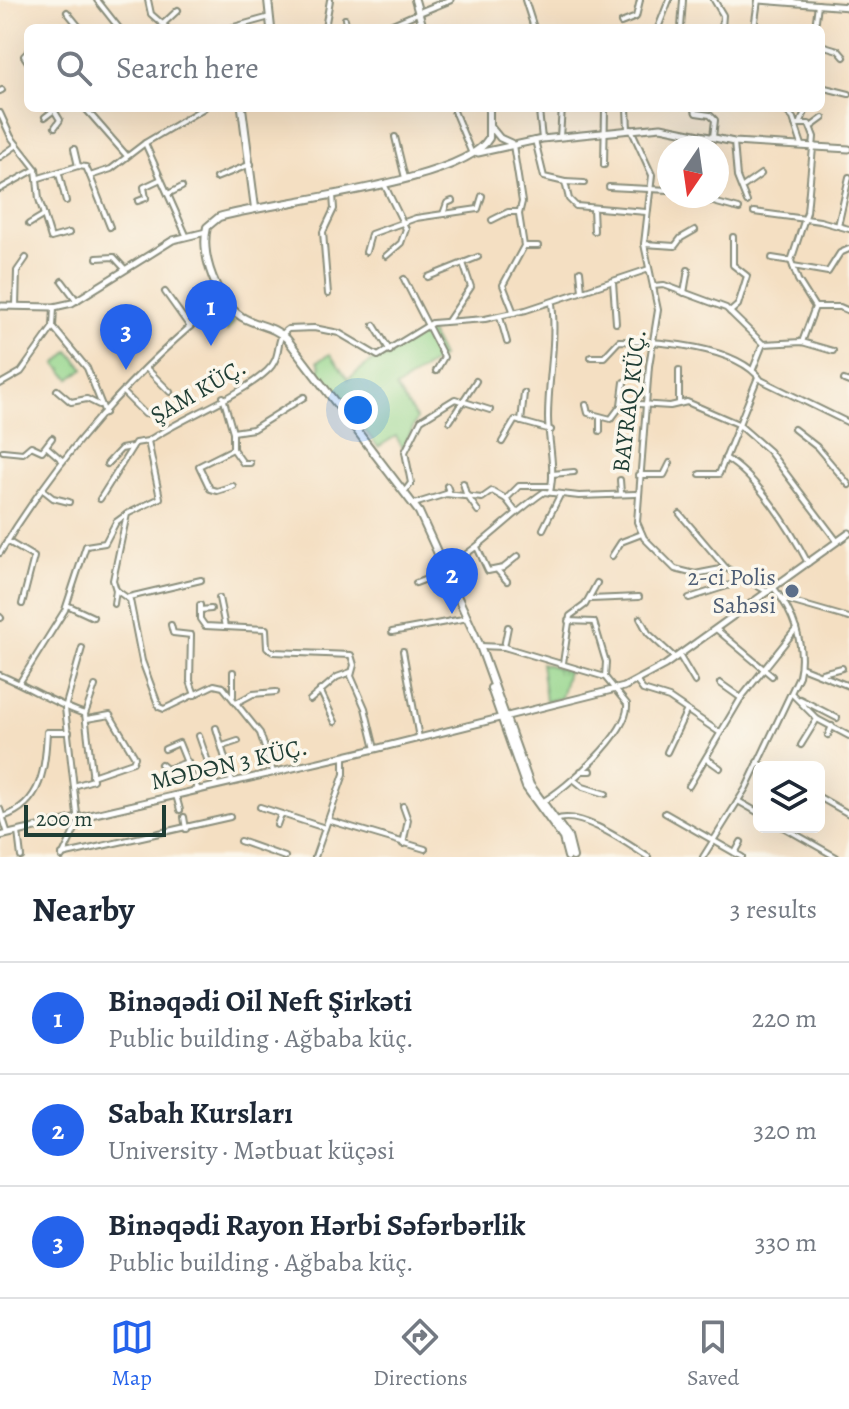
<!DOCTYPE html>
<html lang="en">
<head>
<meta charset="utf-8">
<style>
  :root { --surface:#fff; --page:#f2f2f3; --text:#1f2937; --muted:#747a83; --line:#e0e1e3; --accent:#2563eb }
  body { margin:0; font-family:Alegreya,serif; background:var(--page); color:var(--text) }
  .controls { position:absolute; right:24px; bottom:24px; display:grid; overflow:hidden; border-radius:12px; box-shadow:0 8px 32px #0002 }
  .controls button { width:72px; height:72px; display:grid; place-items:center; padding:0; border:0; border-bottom:2px solid var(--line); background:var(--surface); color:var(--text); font:40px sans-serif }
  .compass { position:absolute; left:657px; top:136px; width:72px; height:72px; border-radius:50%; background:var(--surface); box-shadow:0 8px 32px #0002; rotate:193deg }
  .scale { position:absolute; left:24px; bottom:20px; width:142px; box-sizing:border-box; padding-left:8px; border:4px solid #1f3d34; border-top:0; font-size:22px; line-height:28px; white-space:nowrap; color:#1f3d34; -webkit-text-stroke:6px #fbf7ec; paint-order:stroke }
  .you { position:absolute; left:358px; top:410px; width:28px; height:28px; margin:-20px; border:6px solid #fff; border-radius:50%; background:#1a73e8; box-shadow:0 0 0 12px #1a73e833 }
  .badge { display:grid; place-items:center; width:52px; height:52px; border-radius:50%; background:var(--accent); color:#fff; font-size:26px; font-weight:700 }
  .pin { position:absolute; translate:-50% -66px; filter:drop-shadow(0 2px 4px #0008) }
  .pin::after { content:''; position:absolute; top:42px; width:28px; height:24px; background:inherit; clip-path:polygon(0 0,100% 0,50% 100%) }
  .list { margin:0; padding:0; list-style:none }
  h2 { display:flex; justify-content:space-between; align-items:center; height:104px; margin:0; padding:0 32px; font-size:34px }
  h2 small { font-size:26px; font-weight:400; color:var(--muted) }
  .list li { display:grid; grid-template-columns:52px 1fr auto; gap:24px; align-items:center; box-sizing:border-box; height:112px; padding:0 32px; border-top:2px solid var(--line) }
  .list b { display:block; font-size:30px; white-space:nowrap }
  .list p { margin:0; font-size:26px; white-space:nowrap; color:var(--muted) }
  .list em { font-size:26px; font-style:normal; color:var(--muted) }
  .icon { flex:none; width:44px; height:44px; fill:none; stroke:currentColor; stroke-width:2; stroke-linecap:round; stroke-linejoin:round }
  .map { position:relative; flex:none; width:849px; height:857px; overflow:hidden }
  .search { position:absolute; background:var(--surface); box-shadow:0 8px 32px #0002; left:24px; right:24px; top:24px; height:88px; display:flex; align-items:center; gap:20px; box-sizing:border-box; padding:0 28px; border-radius:12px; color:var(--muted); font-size:30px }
  .sheet { height:440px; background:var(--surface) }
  nav { display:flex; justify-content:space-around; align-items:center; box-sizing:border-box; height:112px; border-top:2px solid var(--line); background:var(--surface); font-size:22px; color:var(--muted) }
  nav a { display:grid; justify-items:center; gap:4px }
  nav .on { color:var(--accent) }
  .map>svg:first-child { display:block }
  .grass { fill:url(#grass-dots); stroke:#5a8960; stroke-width:2 }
  .park { fill:url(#park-tufts); stroke:#5a8960; stroke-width:2 }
  .pitch { fill:#95d58c; stroke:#5a8960; stroke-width:2 }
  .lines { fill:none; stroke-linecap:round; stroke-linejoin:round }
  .minor-casing { stroke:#8a8e7b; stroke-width:8 }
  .tertiary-casing { stroke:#8a8e7b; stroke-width:9 }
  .secondary-casing { stroke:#8a8e7b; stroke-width:9 }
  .primary-casing { stroke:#8a8e7b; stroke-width:10 }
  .minor { stroke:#fff; stroke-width:4 }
  .tertiary { stroke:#fff; stroke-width:5 }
  .secondary { stroke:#fff; stroke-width:5 }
  .primary { stroke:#fff; stroke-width:6 }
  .service-dot { fill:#5c6f8a; stroke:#fbf7ec; stroke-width:3 }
  .labels { text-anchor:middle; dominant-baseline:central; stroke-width:7; stroke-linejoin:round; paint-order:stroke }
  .street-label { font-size:24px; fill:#1f3d34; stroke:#fbf7ec }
  .service-label { font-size:24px; fill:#4e5e75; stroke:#fbf7ec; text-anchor:end }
</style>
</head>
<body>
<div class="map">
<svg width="849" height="857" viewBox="0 0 849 857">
  <defs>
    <pattern id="grass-dots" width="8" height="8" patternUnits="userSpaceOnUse" patternTransform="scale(2)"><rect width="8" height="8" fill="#95d58c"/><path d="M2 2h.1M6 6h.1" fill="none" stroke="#79ae73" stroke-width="1.8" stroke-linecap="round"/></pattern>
    <pattern id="park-tufts" width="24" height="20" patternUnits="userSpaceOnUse" patternTransform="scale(2)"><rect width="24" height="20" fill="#95d58c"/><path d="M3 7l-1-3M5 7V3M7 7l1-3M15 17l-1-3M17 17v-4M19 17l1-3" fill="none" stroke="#79ae73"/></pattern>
  </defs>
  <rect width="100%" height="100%" fill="#fbf7ec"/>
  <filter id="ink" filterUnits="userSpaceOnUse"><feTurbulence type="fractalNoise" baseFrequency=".0125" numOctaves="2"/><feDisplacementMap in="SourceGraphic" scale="16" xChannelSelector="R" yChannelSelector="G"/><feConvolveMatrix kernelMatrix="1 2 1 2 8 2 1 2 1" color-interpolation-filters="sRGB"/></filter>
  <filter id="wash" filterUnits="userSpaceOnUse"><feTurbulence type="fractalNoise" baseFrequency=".006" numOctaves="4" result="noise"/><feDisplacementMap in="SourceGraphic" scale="32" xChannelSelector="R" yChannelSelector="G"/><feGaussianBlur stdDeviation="1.8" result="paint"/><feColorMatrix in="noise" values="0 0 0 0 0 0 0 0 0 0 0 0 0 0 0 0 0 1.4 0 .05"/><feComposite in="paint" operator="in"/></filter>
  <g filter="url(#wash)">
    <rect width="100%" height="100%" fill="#f4dfc2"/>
    <path class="grass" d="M224,305L234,322L227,331L225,327L229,323L223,316L209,326L204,321Z"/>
    <g class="park">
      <path d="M69,351L84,369L70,379L56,364Z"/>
      <path d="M541,663L568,671L561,698L546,701Z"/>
    </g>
    <path class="pitch" d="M428,329L442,357L396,388L417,419L403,449L396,436L378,447L317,370L321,367L318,361L330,354L348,379L373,360L387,357Z"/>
  </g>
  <g filter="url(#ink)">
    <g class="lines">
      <g class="minor-casing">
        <g id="minor">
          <path d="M97,0L119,28"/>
          <path d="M148,0L151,14L167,28"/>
          <path d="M525,0L534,28"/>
          <path d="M714,0L723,15L722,28"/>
          <path d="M67,12L80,28"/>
          <path d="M345,19L347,28"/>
          <path d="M164,23L178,10"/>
          <path d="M621,23L636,17L640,0"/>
          <path d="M230,28L270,17"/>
          <path d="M325,28L330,0"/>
          <path d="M383,28L418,13"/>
          <path d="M658,28L669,0"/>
          <path d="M681,28L683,0"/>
          <path d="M754,28L758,0"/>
          <path d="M815,28L818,4"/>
          <path d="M821,45L838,50L844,57"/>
          <path d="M28,52L24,56L28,62"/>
          <path d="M821,87L849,94"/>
          <path d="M0,91L2,90"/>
          <path d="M85,108L127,156"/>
          <path d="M627,108L628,130"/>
          <path d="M694,108L696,113L710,115L715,120L713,137"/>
          <path d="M783,108L793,118L802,145"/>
          <path d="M54,110L60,120L55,127"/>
          <path d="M454,111L472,154"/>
          <path d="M539,111L542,139"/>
          <path d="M0,113L11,137L36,169L39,199L51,238L69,233"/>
          <path d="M45,117L57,108"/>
          <path d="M801,122L805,111"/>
          <path d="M795,124H809L814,137L807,212L791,261L798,280L815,307L802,342"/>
          <path d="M812,126L823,118"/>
          <path d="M631,129L652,175L644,244L658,310L649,366L637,522L644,538L675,569L695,574L726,568L768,592"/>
          <path d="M395,137L405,178"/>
          <path d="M560,137L562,108"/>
          <path d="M535,140L544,177L565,182L569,199L576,206L646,212"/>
          <path d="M734,142L737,177L747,202"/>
          <path d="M145,143L186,235"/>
          <path d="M513,145L522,202L519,214L524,246L503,285L514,313"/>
          <path d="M74,149L78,166"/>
          <path d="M0,157L17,145"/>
          <path d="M604,165L605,108"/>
          <path d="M59,174L66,201"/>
          <path d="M90,176L110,227"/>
          <path d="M39,178L78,166L86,167L90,176L111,169L145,143L204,108"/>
          <path d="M216,178L251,164"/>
          <path d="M565,182L584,183"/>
          <path d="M384,184L406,229L401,243L386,256"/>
          <path d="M744,186L761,174"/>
          <path d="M609,187L669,190"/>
          <path d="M0,189L36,169"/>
          <path d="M168,194L182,187"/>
          <path d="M691,196L739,209"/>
          <path d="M138,201L146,198L144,187L161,179"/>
          <path d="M593,208L594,231"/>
          <path d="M754,212L820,221L849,229"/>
          <path d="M443,214L447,203L452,201"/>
          <path d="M492,220L508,212H519"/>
          <path d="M29,224L44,215"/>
          <path d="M838,226L849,177"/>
          <path d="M644,244L675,246L681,238L695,230"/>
          <path d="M524,246H538"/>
          <path d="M366,252L371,234L416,218L478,209L482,196"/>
          <path d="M97,258L114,257L125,269"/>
          <path d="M772,258L791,261"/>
          <path d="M793,266L828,272L840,253L849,249"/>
          <path d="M580,271L582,291"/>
          <path d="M428,277L478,257"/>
          <path d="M404,279L444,357L436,371"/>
          <path d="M62,281L77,301"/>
          <path d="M613,282L616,323"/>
          <path d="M653,286L664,285L726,308L763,344L802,342L833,351"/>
          <path d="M165,292L190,327"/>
          <path d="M684,293L688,270"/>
          <path d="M328,294L323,232L334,209L333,195"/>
          <path d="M16,306L17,271L26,258"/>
          <path d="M54,307L53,327L87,368L105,413"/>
          <path d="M816,307H840L849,311"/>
          <path d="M730,312L738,305L747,276L733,265V237"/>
          <path d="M500,317L507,342"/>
          <path d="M448,321L471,287L463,263"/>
          <path d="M374,325L390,351"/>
          <path d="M591,357H604L619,341C659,341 737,346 761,380L849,423"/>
          <path d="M147,369L170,392"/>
          <path d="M753,369L763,344"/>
          <path d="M679,370V403"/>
          <path d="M844,380L849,382"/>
          <path d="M0,384L21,372L53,327"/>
          <path d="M57,390L71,402L87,399L99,405"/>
          <path d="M124,393L145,414"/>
          <path d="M223,397L233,432V449L199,466L210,489L217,491L233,486"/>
          <path d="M586,405L588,413L611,419L623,403L670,406L687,402L738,424L769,451L837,541"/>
          <path d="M621,405L624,382"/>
          <path d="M600,417V431"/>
          <path d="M450,421L476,381"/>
          <path d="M521,422L524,393"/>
          <path d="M794,429L817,447L849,485"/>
          <path d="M233,432L253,429L304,397"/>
          <path d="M502,442L515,420L551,430"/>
          <path d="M47,447L63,461"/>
          <path d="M233,449L243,463H250"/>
          <path d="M3,451L23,453L31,446L42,451L52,438"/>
          <path d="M725,458C757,476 791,530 808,563"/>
          <path d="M107,464L121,449L132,447"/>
          <path d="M552,474L574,472"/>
          <path d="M700,474H719L758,377"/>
          <path d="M638,475H664L670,463"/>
          <path d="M620,480L621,493"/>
          <path d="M463,483L466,494L478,511"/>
          <path d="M447,486L450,494"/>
          <path d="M43,490L53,498L69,502"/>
          <path d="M405,491L411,483L405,452L421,420L455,399L490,410"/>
          <path d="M550,492C556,466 548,442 548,417C548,378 557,342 552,303"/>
          <path d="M100,499L135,443L148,441"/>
          <path d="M506,499L519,486H551"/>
          <path d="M414,504L446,494L482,498L492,491L506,499L516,512"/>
          <path d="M680,514L726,568"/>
          <path d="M543,529L560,495"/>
          <path d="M7,541L34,557L22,604"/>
          <path d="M477,547L488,571L503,568L518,556"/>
          <path d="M0,553C57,458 136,367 224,299"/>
          <path d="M612,556L621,542L642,534"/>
          <path d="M446,567C482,547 510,515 544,492L579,496L636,494"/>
          <path d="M498,571L507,581"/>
          <path d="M416,583L445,572"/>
          <path d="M129,597L201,580"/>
          <path d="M219,598L225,627"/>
          <path d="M689,598L746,580"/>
          <path d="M590,599L639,597"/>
          <path d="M783,599L849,618"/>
          <path d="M114,604L116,590"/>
          <path d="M67,605L93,617"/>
          <path d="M200,605V619L205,626L266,629L267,648L273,652L351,655L354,665L351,676L365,708L375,749"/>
          <path d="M200,610L211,609"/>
          <path d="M0,617L1,618"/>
          <path d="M640,618L648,633L675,658"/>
          <path d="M568,621L594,622L606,662L605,677"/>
          <path d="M171,625L173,633L191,635L190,681L195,695"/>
          <path d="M716,629L772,676"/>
          <path d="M392,632L468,618"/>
          <path d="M480,646L504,647L605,677L627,704C630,732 566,789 542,802"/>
          <path d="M504,647L508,627"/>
          <path d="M403,651L419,738"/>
          <path d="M679,655L695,682"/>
          <path d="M563,663L570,616L585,605L597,583"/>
          <path d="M801,667L849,686"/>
          <path d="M233,672V696"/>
          <path d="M822,673L842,668"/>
          <path d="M0,675C30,687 54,704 85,714L93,780L74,786"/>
          <path d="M20,682L65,610L86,546L105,543L116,522L127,514"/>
          <path d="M637,682L643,690L669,698L719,732"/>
          <path d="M720,683L741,698"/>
          <path d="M320,690L335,722"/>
          <path d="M792,694L817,719L849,736"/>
          <path d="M800,699L837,718"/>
          <path d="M310,700L337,677L351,672"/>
          <path d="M238,702L253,694L276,692"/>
          <path d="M85,714L95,686"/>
          <path d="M87,719L110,715L135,757L133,762L92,776"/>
          <path d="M216,728L232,782"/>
          <path d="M828,735L832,726"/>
          <path d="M199,736L216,785"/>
          <path d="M801,745L817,719"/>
          <path d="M223,746L238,741"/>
          <path d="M165,749L179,743L198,790"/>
          <path d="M667,752L686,712"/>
          <path d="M706,758L720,768"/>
          <path d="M757,762L765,767"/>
          <path d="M161,764L167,769L188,762"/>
          <path d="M581,771H591"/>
          <path d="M273,772L260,733L223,687L214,685L164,709L159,707L142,661L130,600L116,590L113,580L127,514L160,498L148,441C183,417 239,397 267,371C284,356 273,339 288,329L314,328L339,333L378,356L432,323L485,319L526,310L649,269"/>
          <path d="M573,779L583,787L606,794"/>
          <path d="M689,786L741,698L796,629"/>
          <path d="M176,795L180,810"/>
          <path d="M819,797L849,814"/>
          <path d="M738,801L759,813"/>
          <path d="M260,807L325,828"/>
          <path d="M0,809L8,834"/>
          <path d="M665,813L742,857"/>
          <path d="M3,817C43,804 45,766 47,732H69"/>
          <path d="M184,817L186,829"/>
          <path d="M328,820L425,849"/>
          <path d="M556,820C579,809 628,844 648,857"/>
          <path d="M277,825L281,814"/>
          <path d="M783,827L836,857"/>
          <path d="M18,832L21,857"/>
          <path d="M240,841L285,857"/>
          <path d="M403,844L408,820L403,806"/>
          <path d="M735,853L741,842"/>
          <path d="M62,855L230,817"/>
          <path d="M62,857L78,823L65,708L82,648"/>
          <path d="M315,857L344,774V757"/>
          <path d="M703,857L746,788L799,676C806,645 793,612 774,588"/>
        </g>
      </g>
      <g class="tertiary-casing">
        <g id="tertiary">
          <path d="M759,0L849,7"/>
          <path d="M418,13L450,0"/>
          <path d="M491,127L500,138L511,143"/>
          <path d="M478,153L542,139L661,127L734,142L849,149"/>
          <path d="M0,306L54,307L72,303L173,240L206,232"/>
        </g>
      </g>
      <g class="secondary-casing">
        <path id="secondary" d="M0,836L375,749L624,687L665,665L849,533"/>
      </g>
      <g class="primary-casing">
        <g id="primary">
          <path d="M268,0L271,28"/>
          <path d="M415,0L423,28"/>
          <path d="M242,108L255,208"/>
          <path d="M489,108V138C464,183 274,201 219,217L207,227C200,256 217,301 242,317C257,326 274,326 287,339L419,512L480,646L530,785L568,837L573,857"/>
          <path d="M491,688L526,787L563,838L568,857"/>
        </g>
      </g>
      <use href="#minor" class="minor"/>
      <use href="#tertiary" class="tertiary"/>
      <use href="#secondary" class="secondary"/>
      <use href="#primary" class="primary"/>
    </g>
  </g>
  <circle class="service-dot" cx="792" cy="591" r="8"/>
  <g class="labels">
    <g class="street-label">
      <text transform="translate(198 391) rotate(-30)">ŞAM KÜÇ.</text>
      <text transform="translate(629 401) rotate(-83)">BAYRAQ KÜÇ.</text>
      <text transform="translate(229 764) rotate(-13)">MƏDƏN 3 KÜÇ.</text>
    </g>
    <g class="service-label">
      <text x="776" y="577">2-ci Polis<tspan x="776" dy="28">Sahəsi</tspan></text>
    </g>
  </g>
</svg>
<div class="controls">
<button><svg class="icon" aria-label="layers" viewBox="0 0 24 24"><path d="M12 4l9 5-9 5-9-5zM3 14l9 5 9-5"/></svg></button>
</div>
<svg class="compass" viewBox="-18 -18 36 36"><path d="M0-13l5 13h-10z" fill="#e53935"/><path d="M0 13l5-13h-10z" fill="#747a83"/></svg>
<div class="scale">200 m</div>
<div class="you"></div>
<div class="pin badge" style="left:211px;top:346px">1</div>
<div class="pin badge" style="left:452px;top:614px">2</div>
<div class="pin badge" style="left:126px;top:370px">3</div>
<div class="search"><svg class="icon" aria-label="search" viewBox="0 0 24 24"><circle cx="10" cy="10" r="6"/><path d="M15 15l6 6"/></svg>Search here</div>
</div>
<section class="sheet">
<h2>Nearby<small>3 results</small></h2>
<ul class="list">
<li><span class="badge">1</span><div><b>Binəqədi Oil Neft Şirkəti</b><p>Public building · Ağbaba küç.</p></div><em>220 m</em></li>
<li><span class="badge">2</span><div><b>Sabah Kursları</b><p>University · Mətbuat küçəsi</p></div><em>320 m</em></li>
<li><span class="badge">3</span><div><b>Binəqədi Rayon Hərbi Səfərbərlik</b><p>Public building · Ağbaba küç.</p></div><em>330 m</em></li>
</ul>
</section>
<nav>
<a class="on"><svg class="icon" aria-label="map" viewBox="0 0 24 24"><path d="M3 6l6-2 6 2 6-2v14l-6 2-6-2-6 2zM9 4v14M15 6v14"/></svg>Map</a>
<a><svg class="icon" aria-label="directions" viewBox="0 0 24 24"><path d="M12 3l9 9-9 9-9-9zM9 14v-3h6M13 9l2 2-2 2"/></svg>Directions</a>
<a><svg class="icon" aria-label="saved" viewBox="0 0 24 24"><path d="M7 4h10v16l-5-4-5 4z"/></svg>Saved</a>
</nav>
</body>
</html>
